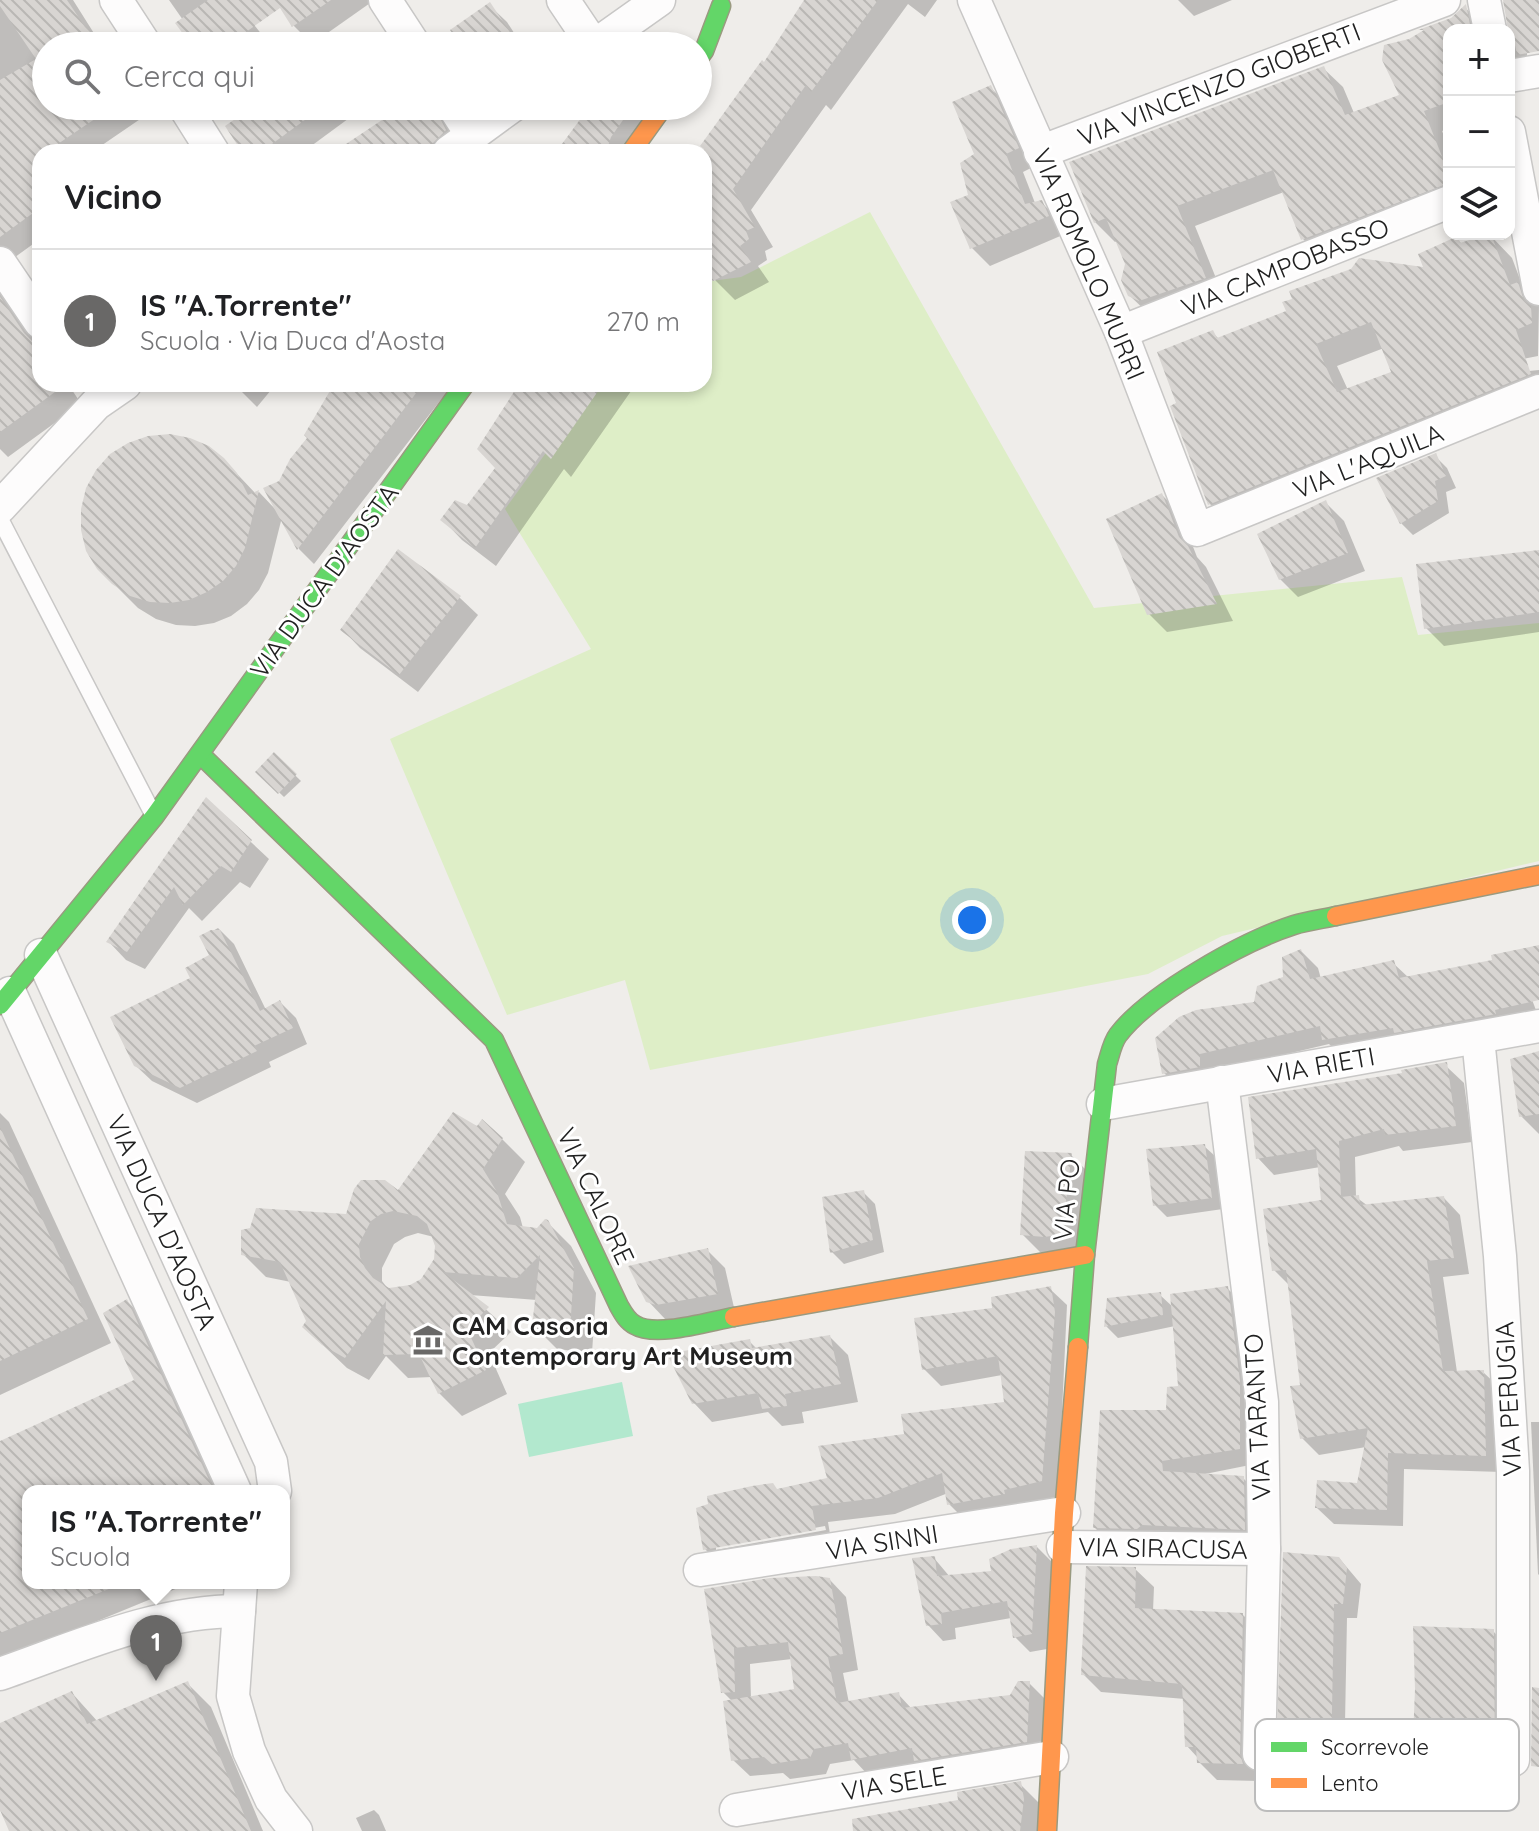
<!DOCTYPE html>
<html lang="it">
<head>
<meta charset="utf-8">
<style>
  :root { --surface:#fff; --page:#f2f2f2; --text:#202124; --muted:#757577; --line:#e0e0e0; --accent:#696867 }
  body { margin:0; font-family:Quicksand,sans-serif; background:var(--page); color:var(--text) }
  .controls { position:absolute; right:24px; top:24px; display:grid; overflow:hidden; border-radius:16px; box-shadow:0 4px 12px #0003 }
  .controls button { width:72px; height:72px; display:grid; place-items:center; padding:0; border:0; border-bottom:2px solid var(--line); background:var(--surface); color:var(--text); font:40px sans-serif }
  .you { position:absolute; left:972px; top:920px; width:28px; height:28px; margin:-20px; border:6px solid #fff; border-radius:50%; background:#1a73e8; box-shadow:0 0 0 12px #1a73e833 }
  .badge { display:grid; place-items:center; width:52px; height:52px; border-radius:50%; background:var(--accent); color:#fff; font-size:26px; font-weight:700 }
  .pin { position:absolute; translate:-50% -66px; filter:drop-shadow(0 2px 4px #0008) }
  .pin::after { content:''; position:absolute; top:42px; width:28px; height:24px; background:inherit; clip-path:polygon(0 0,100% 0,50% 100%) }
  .popup { position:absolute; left:22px; top:1485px; width:268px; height:104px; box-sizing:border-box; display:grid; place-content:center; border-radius:16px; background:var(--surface); filter:drop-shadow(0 2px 6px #0005); font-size:26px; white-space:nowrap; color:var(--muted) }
  .popup b { font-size:30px; color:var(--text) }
  .popup::after { content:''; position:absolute; left:50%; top:100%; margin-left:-16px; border:16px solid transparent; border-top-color:var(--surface) }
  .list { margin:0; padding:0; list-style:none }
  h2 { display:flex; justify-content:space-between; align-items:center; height:104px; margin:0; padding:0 32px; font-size:34px }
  h2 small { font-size:26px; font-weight:400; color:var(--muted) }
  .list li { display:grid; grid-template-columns:52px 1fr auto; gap:24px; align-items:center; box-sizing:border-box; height:144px; padding:0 32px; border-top:2px solid var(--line) }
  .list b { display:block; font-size:30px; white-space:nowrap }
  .list p { margin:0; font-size:26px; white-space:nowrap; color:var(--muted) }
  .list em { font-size:26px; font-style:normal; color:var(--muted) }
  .icon { flex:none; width:44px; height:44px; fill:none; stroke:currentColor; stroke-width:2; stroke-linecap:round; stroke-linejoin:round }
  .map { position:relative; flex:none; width:1539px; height:1831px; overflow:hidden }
  .search { position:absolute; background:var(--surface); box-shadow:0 4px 12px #0003; left:32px; top:32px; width:680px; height:88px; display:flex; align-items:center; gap:20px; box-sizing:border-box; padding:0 28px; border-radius:44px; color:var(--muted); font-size:30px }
  .panel { position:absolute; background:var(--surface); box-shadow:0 4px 12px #0003; left:32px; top:144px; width:680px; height:248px; border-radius:24px }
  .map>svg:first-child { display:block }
  .grass { fill:#deeec7 }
  .pitch { fill:#b2e8ce }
  .shadow { fill:#0003; fill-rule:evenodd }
  .building { fill:url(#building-back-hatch); fill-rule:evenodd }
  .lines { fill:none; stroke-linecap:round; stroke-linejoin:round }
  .lane-casing { stroke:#c8c7c6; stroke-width:19 }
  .street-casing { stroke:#c8c7c6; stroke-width:35 }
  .fast-casing { stroke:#9a9a80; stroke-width:21 }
  .slow-casing { stroke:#9a9a80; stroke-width:21 }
  .lane { stroke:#fdfcfc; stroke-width:16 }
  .street { stroke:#fdfcfc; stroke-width:32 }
  .fast { stroke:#63d668; stroke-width:18 }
  .slow { stroke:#ff974d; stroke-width:18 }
  .labels { text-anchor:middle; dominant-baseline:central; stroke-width:6; stroke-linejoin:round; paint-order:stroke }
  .street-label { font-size:26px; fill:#212121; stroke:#fff }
  .poi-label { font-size:26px; font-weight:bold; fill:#212121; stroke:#fff; text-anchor:start }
  .key { fill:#fff; stroke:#bcbcbc; stroke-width:2 }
  .key-label { font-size:22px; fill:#212121 }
</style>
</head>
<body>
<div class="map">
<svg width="1539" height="1831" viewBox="0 0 1539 1831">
  <defs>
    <pattern id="building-back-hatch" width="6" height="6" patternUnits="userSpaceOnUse" patternTransform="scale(2)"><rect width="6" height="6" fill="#d8d5d2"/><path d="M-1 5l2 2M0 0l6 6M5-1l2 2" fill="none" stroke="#b9b7b4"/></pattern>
  </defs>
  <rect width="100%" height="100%" fill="#efedea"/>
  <path class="grass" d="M870,212L1094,608L1402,577L1418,635L1539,623V861L1222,936L1148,974L650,1070L625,980L507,1015L390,739L591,649L505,509L596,384H704V282L741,277Z"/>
  <path class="pitch" d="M622,1382L633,1436L529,1457L518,1404Z"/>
  <g class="shadow">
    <path d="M0,0H73L102,46H46V106H148L152,111L92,152H40V239L0,268Z"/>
    <path d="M169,0H234L271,46H195L183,20Z"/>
    <path d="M277,0H372L373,1L312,44L294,26Z"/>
    <path d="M807,0H937L925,17L908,4L831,110L826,105L751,210L773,247L765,251L767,260L758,266L769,282L735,300L714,279L704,288V152Z"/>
    <path d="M1178,0H1232L1194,16Z"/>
    <path d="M1504,0H1539V49L1527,52V56L1539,54V74L1509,80L1511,26Z"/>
    <path d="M489,5L507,22L518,39L549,43L552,46H463Z"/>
    <path d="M1465,7L1485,30H1449V128L1442,131L1449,148V210L1323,259L1303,239L1284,192L1195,226L1224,298L1150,315L1129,295L1128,264L1118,241L1115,242L1095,222L1323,68L1343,87L1354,113L1401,96L1410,41L1452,20Z"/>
    <path d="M990,87L1008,105L1035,166L1023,172L1035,203L1041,202L1059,220L1065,234L990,266L972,248L953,203L970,196Z"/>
    <path d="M257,106H345L352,116L303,152H245Z"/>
    <path d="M381,106H444L460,152H338L388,119Z"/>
    <path d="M538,106H554L547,112Z"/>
    <path d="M592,106H660L627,152H559Z"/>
    <path d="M1490,235L1512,258L1524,290L1539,305L1538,356L1469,370L1470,377L1539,370V401L1232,526L1210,504L1178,404L1212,332L1219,339L1427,270L1457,239L1463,245ZM1384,348L1394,373L1348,390L1337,366Z"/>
    <path d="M0,289L40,348V384H68L78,399V406L8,457L0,449Z"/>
    <path d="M234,384H276L257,407Z"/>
    <path d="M337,384L357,391L362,384H453L314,564L299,549L282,517L268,573L259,590L247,604L231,616L214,623L195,626L176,625L156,619L138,608L113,583L223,459L256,494L259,492L276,510L280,482L310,438L306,435Z"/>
    <path d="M522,384H636L571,477L564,469L496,566L462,540L443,520L468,508L497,468Z"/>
    <path d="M1435,456L1447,468L1456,488L1446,492L1449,513L1413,535L1401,523Z"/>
    <path d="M1162,495L1180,513L1197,557L1206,567L1233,621L1167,632L1149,614Z"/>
    <path d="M1326,503L1344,521L1365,571L1298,597L1280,579Z"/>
    <path d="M399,552L460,598L478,615L418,692L360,648L343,630Z"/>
    <path d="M1539,552V632L1444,646L1426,628Z"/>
    <path d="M274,755L301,781L284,797L258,772Z"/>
    <path d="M206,800L269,859L250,888L240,882L202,921L189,908L145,969L126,960L109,942Z"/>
    <path d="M218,928L234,944L266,1010L280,1002L296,1018L307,1044L269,1062L271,1067L197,1103L152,1081L135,1065L212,956L202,937Z"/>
    <path d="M1301,951L1318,968L1321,979L1393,963L1409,978L1523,976L1539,1018L1342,1056L1329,1044L1216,1071L1181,1090L1164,1073L1256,1003L1285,978Z"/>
    <path d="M1539,1059V1134L1521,1116Z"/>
    <path d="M1447,1067L1464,1083L1472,1142L1403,1151L1399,1146L1355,1157L1356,1197L1368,1206L1444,1198L1460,1215L1469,1274L1443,1277L1457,1372H1483L1500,1388L1502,1472L1404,1469L1403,1526L1334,1524L1317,1508L1358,1485L1366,1447L1319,1455L1302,1438L1303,1387L1291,1287L1274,1270L1323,1202L1320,1167L1274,1175L1258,1158Z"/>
    <path d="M0,1113L9,1122L111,1343L0,1395Z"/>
    <path d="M502,1139L525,1162L505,1194L520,1217L523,1228L538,1230L547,1222L571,1246L596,1293L592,1353L557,1349L534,1326L537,1300L470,1295L511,1332L489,1353L507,1394L462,1416L439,1393L432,1377L408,1378L386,1356L369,1380L347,1368L304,1327L308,1322L291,1282L266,1277L243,1254L347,1216L399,1193ZM418,1233L434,1237L437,1246L436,1259L422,1280L410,1287L389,1290L382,1281V1268L394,1244L405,1237Z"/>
    <path d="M1204,1146L1216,1157L1223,1209L1167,1217L1155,1205Z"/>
    <path d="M1071,1155L1089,1173L1080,1251L1040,1252L1022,1234Z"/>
    <path d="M863,1192L875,1204L884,1252L844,1264L832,1252Z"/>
    <path d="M707,1250L725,1268L735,1312L666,1320L648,1301Z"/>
    <path d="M1050,1289L1067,1305L1058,1497L966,1521L949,1504L948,1493L895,1514L828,1522L832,1546L721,1566L705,1549L778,1491L829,1479L907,1436L1006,1403L1002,1375L941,1386L924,1369L994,1310ZM825,1526L826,1530L716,1550V1546Z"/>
    <path d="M1228,1289L1244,1305L1255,1464L1200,1475L1243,1478L1259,1494L1260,1545L1111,1544L1095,1528L1181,1388L1175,1326L1118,1338L1106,1326L1160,1295L1174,1308Z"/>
    <path d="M127,1301L147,1322L224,1491H28V1583H190L0,1661V1444L136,1381Z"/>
    <path d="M830,1337L848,1355L858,1402L802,1412L804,1423L782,1426L768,1412L712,1422L694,1403L749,1341L757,1349Z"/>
    <path d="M1531,1422H1539V1575L1538,1574Z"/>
    <path d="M1037,1547L1052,1562L1047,1649L1030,1652L1015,1637L1011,1618L955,1628L956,1639L943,1641L928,1625L934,1558L950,1577L993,1572Z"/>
    <path d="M1339,1558L1361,1584L1357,1618H1347L1344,1776L1293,1775L1278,1760Z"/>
    <path d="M1135,1569L1154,1587L1153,1611L1243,1615L1261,1633L1257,1773L1259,1781L1217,1780L1199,1762L1198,1758L1187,1746L1185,1699L1101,1692L1083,1674Z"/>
    <path d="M830,1580L846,1597L858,1670L843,1673L849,1703L898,1694L912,1709L1012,1696L1029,1683L1046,1700L1042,1758L869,1776L854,1760L830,1764L826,1774L790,1779L783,1773L750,1776L733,1760V1702L723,1692L706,1590ZM792,1659L796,1691L751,1699L750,1664Z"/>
    <path d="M1493,1631L1511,1650L1513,1783L1432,1780L1414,1762Z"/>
    <path d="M188,1684L211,1707L263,1831H11L0,1809V1725L72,1693L98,1722Z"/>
    <path d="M1020,1784L1038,1802L1040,1831H893L961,1802Z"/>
    <path d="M374,1810L379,1815L386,1831H362L356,1818Z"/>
  </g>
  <g class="building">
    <path d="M0,0H67L85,27L104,46H46V106H114L46,152H40V208L0,237V80L36,59L0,6Z"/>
    <path d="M208,0H331L292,27L280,8L226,46H192L175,23Z"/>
    <path d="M804,0H878L811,92L806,85L733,189L755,227L746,231L749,239L740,246L751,262L713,281L704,266V149L700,146L762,60L764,62Z"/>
    <path d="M1503,0H1539V51L1517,55L1512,30H1508Z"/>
    <path d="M490,2L519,46H460L450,30Z"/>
    <path d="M1466,4L1471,30H1449V102L1424,111L1449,174V183L1301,240L1273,170L1177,206L1206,278L1139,301L1128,296L1121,280L1125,264L1106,218L1094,223L1069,162L1324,66L1345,115L1399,95L1382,60L1384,45L1409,39L1424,30H1418L1451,18Z"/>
    <path d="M991,85L1019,148L1006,154L1025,204L1042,200L1049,216L970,249L950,202L968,195L960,163L974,154L952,102Z"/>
    <path d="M254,106H324L261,152H242L225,126Z"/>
    <path d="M378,106H434L446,130L432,144L430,152H334L385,118Z"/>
    <path d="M590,106H633L611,137L606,152H556Z"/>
    <path d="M1488,234H1491L1510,285L1518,282L1524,301L1531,306L1532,323L1516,330L1531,374L1208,505L1170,406L1176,403L1157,352L1213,330L1217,338L1286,311L1282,302L1292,299L1289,291L1351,269L1359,258L1423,267L1418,254L1458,236L1460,243ZM1371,322L1391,372L1337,392L1316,344Z"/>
    <path d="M0,297L24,333L40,349V384H66L0,432Z"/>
    <path d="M334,384L357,389L360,384H423L297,550L263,488L279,481L290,459L307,438L304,435Z"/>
    <path d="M519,384H603L551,459L543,451L475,548L440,520L455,500L467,505L495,468L477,449Z"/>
    <path d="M170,434L190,438L209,446L224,458L237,473L248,495L259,490L245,548L236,566L223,581L207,592L189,600L170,603L150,602L130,596L112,584L97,569L86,551L81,530V509L86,488L96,470L110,454L128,443L148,436Z"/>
    <path d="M1436,453L1446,476L1435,481L1438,501L1400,524L1376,478Z"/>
    <path d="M1162,493L1179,537L1188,546L1217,604L1147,615L1106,519Z"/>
    <path d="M1326,500L1348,553L1279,580L1257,534Z"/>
    <path d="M398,549L461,596L399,675L340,630Z"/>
    <path d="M1539,550V612L1424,629L1416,564Z"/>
    <path d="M274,752L297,774L278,794L255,772Z"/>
    <path d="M206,797L252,840L231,872L221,866L183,905L174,887L127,952L106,942Z"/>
    <path d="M211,930H220L260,1011L280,1000L293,1028L254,1046L257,1051L180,1088L134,1066L110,1017L190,978L185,968L209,955L199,936Z"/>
    <path d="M1539,945V1000L1495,1010L1496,1014L1394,1033L1393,1028L1322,1040L1320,1026L1200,1054V1067L1162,1074L1155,1038L1179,1017L1196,1010L1254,1002L1257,986L1283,977L1282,957L1301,949L1310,979L1394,960L1399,978L1492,960L1491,955Z"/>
    <path d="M1539,1051V1114L1519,1117L1510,1059Z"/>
    <path d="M1447,1062L1456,1126L1385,1135L1384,1129L1339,1141L1341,1197L1359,1195L1360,1205L1444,1196L1454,1258L1427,1261L1443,1371L1484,1370L1486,1456L1388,1453L1387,1510L1315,1508L1317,1480L1357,1483L1368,1428L1300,1439L1290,1386L1300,1385L1286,1270L1272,1271L1263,1209L1321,1200L1316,1149L1256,1159L1248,1097L1402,1073L1401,1070Z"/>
    <path d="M453,1112L477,1126L482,1119L503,1138L483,1169L497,1192L507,1224L537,1228L545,1219L548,1220L574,1268L570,1331L532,1327L540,1255L517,1278L443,1272L489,1307L467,1329L486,1370L438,1394L419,1354L383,1355L386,1301L345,1358L322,1345L302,1327L306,1321L280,1262L241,1255V1230L250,1228L256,1208L346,1214L354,1189L361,1180H385L398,1190ZM393,1211L417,1216L427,1224L435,1246L434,1259L421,1279L410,1285L389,1288L373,1278L365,1268L360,1257L359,1244L371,1221L381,1214Z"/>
    <path d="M0,1127L88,1319L0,1361Z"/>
    <path d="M1205,1144L1212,1198L1153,1206L1146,1149Z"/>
    <path d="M1025,1151L1072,1153L1062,1234L1045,1237L1020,1235Z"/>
    <path d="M864,1190L873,1240L830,1253L822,1197Z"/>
    <path d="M708,1248L718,1294L656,1305L646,1302L628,1266Z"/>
    <path d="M1051,1286L1055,1312L1042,1481L1004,1490L1005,1494L947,1505L942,1473L878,1498L812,1506L816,1530L703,1550L696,1508L708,1504L707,1496L752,1486L773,1483L777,1489L827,1478L818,1446L904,1434L901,1414L1004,1402L998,1356L922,1370L914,1318L992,1308L991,1297Z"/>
    <path d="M1228,1286L1240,1381V1449L1162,1461L1163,1471L1244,1476L1245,1530L1142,1525L1137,1529L1093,1528L1100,1410H1166L1167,1387L1178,1386L1170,1294Z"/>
    <path d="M1161,1292L1163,1315L1104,1327L1107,1298Z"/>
    <path d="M127,1299L214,1491H28V1583L121,1584L0,1633V1441L134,1380L103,1313Z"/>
    <path d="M830,1335L841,1384L785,1394L787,1406L762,1409L758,1393L692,1404L667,1354L750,1339L752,1348Z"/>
    <path d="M1037,1545L1032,1634L1013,1638L1007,1601L941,1613L942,1624L926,1626L912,1558L935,1556L937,1576L991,1571L989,1559L1011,1549Z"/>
    <path d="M1283,1552L1339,1557L1347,1568L1343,1604H1334L1331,1763L1276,1761Z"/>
    <path d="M1086,1566L1136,1567L1135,1608L1243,1613L1240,1754L1243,1764L1197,1763L1196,1747H1185L1182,1684L1081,1675Z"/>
    <path d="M816,1576L830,1578L843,1654L828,1657L837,1703L899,1692L902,1708L1010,1695L1018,1681H1030L1027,1742L914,1761L912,1748L851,1760L848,1743L814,1749L810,1758L772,1764L764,1757L731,1761L723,1701L794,1689L788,1642L734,1648L735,1692L721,1693L704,1589L770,1578Z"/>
    <path d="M1413,1626L1494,1629L1495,1766L1412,1762L1415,1689Z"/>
    <path d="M188,1681L251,1831H9L0,1810V1723L72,1691L87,1724Z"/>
    <path d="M1532,1687L1539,1688V1767L1531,1766Z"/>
    <path d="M1021,1781L1024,1799L1020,1831H853L852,1819L958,1800L957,1792Z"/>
  </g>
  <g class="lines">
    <g class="lane-casing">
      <path id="lane" d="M0,519L152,812"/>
    </g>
    <g class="street-casing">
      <g id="street">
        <path d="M116,0L146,46"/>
        <path d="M385,0L415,46"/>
        <path d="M563,0L594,46"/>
        <path d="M974,0L1121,332L1197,530L1539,391"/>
        <path d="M1484,0L1490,30"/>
        <path d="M594,46L659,0"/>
        <path d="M1509,76L1539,71"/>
        <path d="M184,106L213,152"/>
        <path d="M453,106L472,135"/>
        <path d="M1509,132L1539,289"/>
        <path d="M449,152L512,106"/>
        <path d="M1040,152L1444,0"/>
        <path d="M0,263L40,322"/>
        <path d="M1121,332L1449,202"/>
        <path d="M0,507L96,404L125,384"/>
        <path d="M41,955L271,1462L275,1491"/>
        <path d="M10,993L235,1491"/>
        <path d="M1478,1038L1500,1256L1513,1471V1760"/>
        <path d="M1222,1082L1262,1402L1264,1549L1259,1754"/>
        <path d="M1103,1104L1539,1026"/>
        <path d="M1063,1547L1264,1549"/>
        <path d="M700,1570L1064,1513"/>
        <path d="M241,1583L233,1696L249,1751L271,1799L296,1831"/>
        <path d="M0,1674C77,1647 156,1611 239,1611"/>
        <path d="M736,1810L1052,1757"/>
      </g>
    </g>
    <g class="fast-casing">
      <g id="fast">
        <path d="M698,59L704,51L721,6"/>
        <path d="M200,754L494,1040L619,1306C623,1313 627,1321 635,1325C656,1338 710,1321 734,1317"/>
        <path d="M0,1005L154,817L465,384"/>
        <path d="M1078,1347L1085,1255L1107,1064C1110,1055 1112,1043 1118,1035C1149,994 1244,941 1294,925C1307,921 1322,919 1336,916"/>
      </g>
    </g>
    <g class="slow-casing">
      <g id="slow">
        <path d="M631,152L664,106"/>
        <path d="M1336,916L1539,875"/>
        <path d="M734,1317L1085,1255"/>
        <path d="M1047,1831L1064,1513L1078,1347"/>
      </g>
    </g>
    <use href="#lane" class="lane"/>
    <use href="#street" class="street"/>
    <use href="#fast" class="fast"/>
    <use href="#slow" class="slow"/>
  </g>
  <defs>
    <g id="museum-bare" transform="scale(2.4)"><path d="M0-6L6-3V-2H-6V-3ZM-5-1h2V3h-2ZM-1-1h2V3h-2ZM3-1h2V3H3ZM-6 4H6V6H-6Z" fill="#696867" stroke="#fff" stroke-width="2.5" paint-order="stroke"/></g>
  </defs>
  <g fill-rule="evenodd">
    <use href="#museum-bare" x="428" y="1340"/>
  </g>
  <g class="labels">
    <g class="street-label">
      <text transform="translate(1219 84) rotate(-21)">VIA VINCENZO GIOBERTI</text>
      <text transform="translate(1089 264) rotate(67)">VIA ROMOLO MURRI</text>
      <text transform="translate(1285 267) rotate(-22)">VIA CAMPOBASSO</text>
      <text transform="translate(1368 461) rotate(-22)">VIA L'AQUILA</text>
      <text transform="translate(324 581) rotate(-54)">VIA DUCA D'AOSTA</text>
      <text transform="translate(1321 1065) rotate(-10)">VIA RIETI</text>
      <text transform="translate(596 1196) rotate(65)">VIA CALORE</text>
      <text transform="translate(1066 1200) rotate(-84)">VIA PO</text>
      <text transform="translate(162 1222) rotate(66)">VIA DUCA D'AOSTA</text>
      <text transform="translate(1508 1399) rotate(-93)">VIA PERUGIA</text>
      <text transform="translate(1257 1417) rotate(-93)">VIA TARANTO</text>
      <text transform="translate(882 1542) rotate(-9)">VIA SINNI</text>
      <text transform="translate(1163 1548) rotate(1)">VIA SIRACUSA</text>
      <text transform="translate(894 1783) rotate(-9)">VIA SELE</text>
    </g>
    <g class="poi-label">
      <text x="452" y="1325">CAM Casoria<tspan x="452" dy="30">Contemporary Art Museum</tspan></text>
    </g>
  </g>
  <rect x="1255" y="1719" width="264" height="92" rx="12" class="key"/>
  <rect x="1271" y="1742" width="36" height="10" fill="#63d668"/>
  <rect x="1271" y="1778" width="36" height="10" fill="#ff974d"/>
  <g class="key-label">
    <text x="1321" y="1755">Scorrevole</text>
    <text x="1321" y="1791">Lento</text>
  </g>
</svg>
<div class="controls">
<button>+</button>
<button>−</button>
<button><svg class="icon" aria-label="layers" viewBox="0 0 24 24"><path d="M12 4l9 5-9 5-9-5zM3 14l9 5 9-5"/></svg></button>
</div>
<div class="you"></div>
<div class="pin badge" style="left:156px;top:1681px">1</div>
<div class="popup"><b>IS &quot;A.Torrente&quot;</b>Scuola</div>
<div class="search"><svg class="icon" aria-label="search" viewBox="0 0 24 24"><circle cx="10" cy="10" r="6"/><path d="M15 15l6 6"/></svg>Cerca qui</div>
<section class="panel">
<h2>Vicino<small></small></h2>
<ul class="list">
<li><span class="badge">1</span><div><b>IS &quot;A.Torrente&quot;</b><p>Scuola · Via Duca d'Aosta</p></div><em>270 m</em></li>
</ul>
</section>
</div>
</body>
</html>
